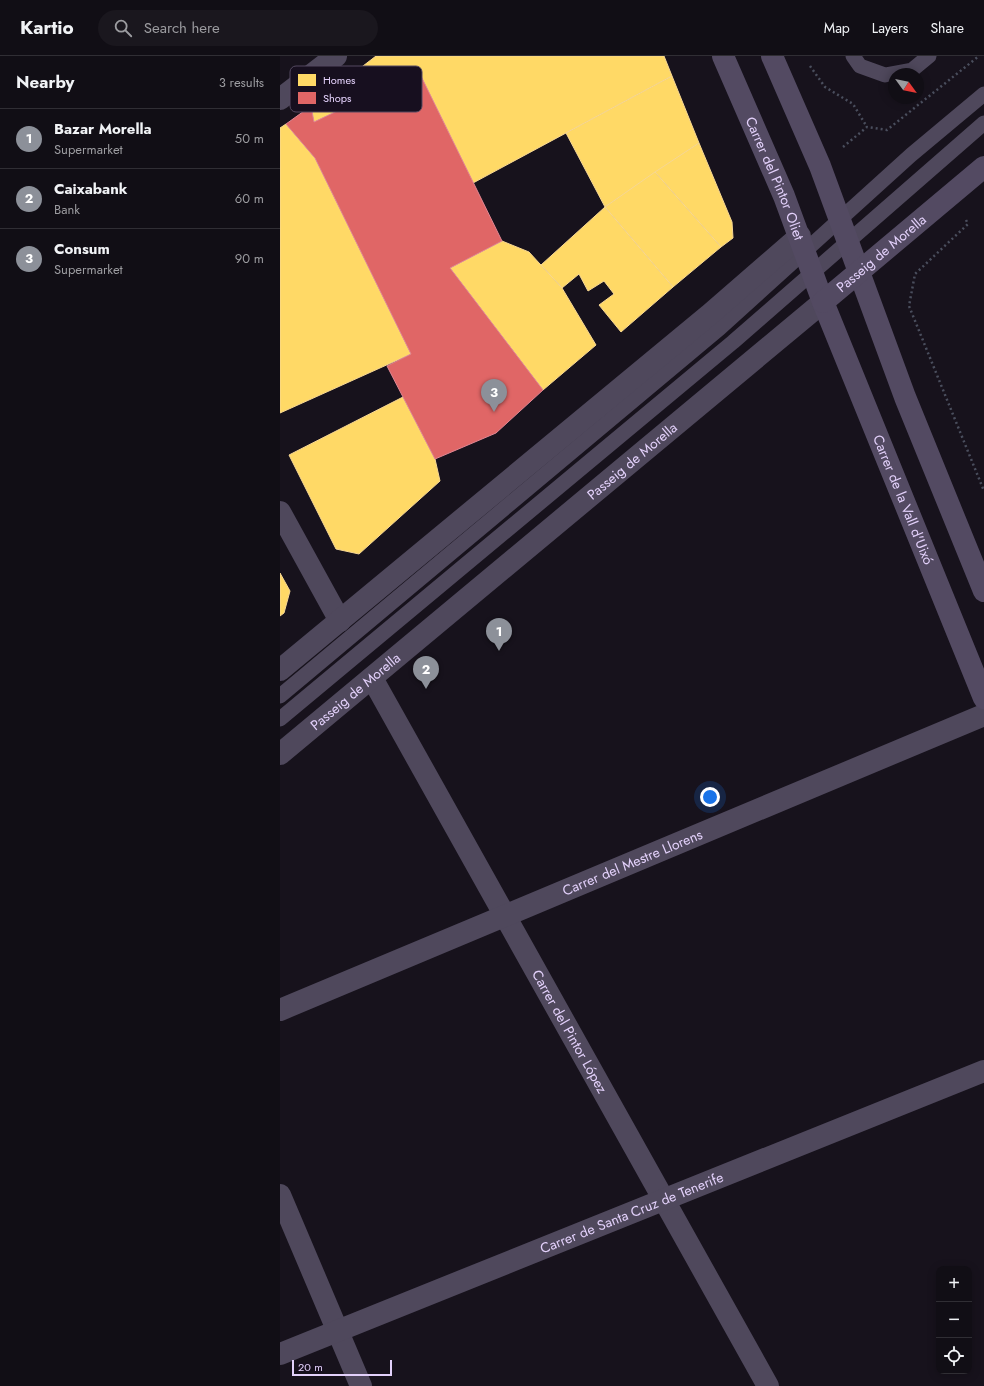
<!DOCTYPE html>
<html lang="en">
<head>
<meta charset="utf-8">
<style>
  :root { --surface:#110e15; --page:#1a171e; --text:#f1f3f6; --muted:#9c9ca0; --line:#302e34; --accent:#8c9099 }
  body { margin:0; font-family:Jost,sans-serif; background:var(--page); color:var(--text) }
  .controls { position:absolute; right:12px; bottom:12px; display:grid; overflow:hidden; border-radius:8px; box-shadow:0 2px 10px #0003 }
  .controls button { width:36px; height:36px; display:grid; place-items:center; padding:0; border:0; border-bottom:1px solid var(--line); background:var(--surface); color:var(--text); font:20px sans-serif }
  .compass { position:absolute; left:608px; top:12px; width:36px; height:36px; border-radius:50%; background:var(--surface); box-shadow:0 2px 10px #0003; rotate:123deg }
  .scale { position:absolute; left:12px; bottom:10px; width:100px; box-sizing:border-box; padding-left:4px; border:2px solid #e3d1fb; border-top:0; font-size:11px; line-height:14px; white-space:nowrap; color:#e3d1fb; -webkit-text-stroke:3px #170f1f; paint-order:stroke }
  .you { position:absolute; left:430px; top:741px; width:14px; height:14px; margin:-10px; border:3px solid #fff; border-radius:50%; background:#1a73e8; box-shadow:0 0 0 6px #1a73e833 }
  .badge { display:grid; place-items:center; width:26px; height:26px; border-radius:50%; background:var(--accent); color:#fff; font-size:13px; font-weight:700 }
  .pin { position:absolute; translate:-50% -33px; filter:drop-shadow(0 1px 2px #0008) }
  .pin::after { content:''; position:absolute; top:21px; width:14px; height:12px; background:inherit; clip-path:polygon(0 0,100% 0,50% 100%) }
  .list { margin:0; padding:0; list-style:none }
  h2 { display:flex; justify-content:space-between; align-items:center; height:52px; margin:0; padding:0 16px; font-size:17px }
  h2 small { font-size:13px; font-weight:400; color:var(--muted) }
  .list li { display:grid; grid-template-columns:26px 1fr auto; gap:12px; align-items:center; box-sizing:border-box; height:60px; padding:0 16px; border-top:1px solid var(--line) }
  .list b { display:block; font-size:15px; white-space:nowrap }
  .list p { margin:0; font-size:13px; white-space:nowrap; color:var(--muted) }
  .list em { font-size:13px; font-style:normal; color:var(--muted) }
  .icon { flex:none; width:22px; height:22px; fill:none; stroke:currentColor; stroke-width:2; stroke-linecap:round; stroke-linejoin:round }
  .map { position:relative; flex:none; width:704px; height:1330px; overflow:hidden }
  header { display:flex; align-items:center; gap:24px; box-sizing:border-box; height:56px; padding:0 20px; background:var(--surface); border-bottom:1px solid var(--line) }
  header strong { font-size:19px }
  nav { display:flex; gap:22px; margin-inline-start:auto; font-size:14px }
  .search { width:280px; height:36px; background:var(--page); display:flex; align-items:center; gap:10px; box-sizing:border-box; padding:0 14px; border-radius:22px; color:var(--muted); font-size:15px }
  main { display:flex }
  aside { flex:1; background:var(--surface) }
  .map>svg:first-child { display:block }
  .homes { fill:#ffd966; stroke:#f7d793 }
  .shops { fill:#e06666; stroke:#e18693 }
  .lines { fill:none; stroke-linecap:round; stroke-linejoin:round }
  .path { stroke:#4a4e5d; stroke-width:2.5; stroke-dasharray:2 3; stroke-linecap:butt }
  .service { stroke:#4f485c; stroke-width:15 }
  .minor { stroke:#4f485c; stroke-width:22 }
  .tertiary { stroke:#4f485c; stroke-width:22 }
  .secondary { stroke:#534a62; stroke-width:22 }
  .labels { text-anchor:middle; dominant-baseline:central; stroke-width:4; stroke-linejoin:round; paint-order:stroke }
  .street-label { font-size:14px; fill:#e3d1fb; stroke:#170f1f }
  .key { fill:#170f1f; stroke:#544961; stroke-width:1 }
  .key-label { font-size:11px; fill:#e3d1fb }
</style>
</head>
<body>
<header>
<strong>Kartio</strong>
<div class="search"><svg class="icon" aria-label="search" viewBox="0 0 24 24"><circle cx="10" cy="10" r="6"/><path d="M15 15l6 6"/></svg>Search here</div>
<nav><a>Map</a><a>Layers</a><a>Share</a></nav>
</header>
<main>
<aside>
<h2>Nearby<small>3 results</small></h2>
<ul class="list">
<li><span class="badge">1</span><div><b>Bazar Morella</b><p>Supermarket</p></div><em>50 m</em></li>
<li><span class="badge">2</span><div><b>Caixabank</b><p>Bank</p></div><em>60 m</em></li>
<li><span class="badge">3</span><div><b>Consum</b><p>Supermarket</p></div><em>90 m</em></li>
</ul>
</aside>
<div class="map">
<svg width="704" height="1330" viewBox="0 0 704 1330">
  <rect width="100%" height="100%" fill="#17121c"/>
  <g class="homes">
    <path d="M96,0H384L392,20L193,127L139,16L34,66L31,50Z"/>
    <path d="M392,20L419,87L325,151L286,77Z"/>
    <path d="M6,68L35,102L131,298L0,357V72Z"/>
    <path d="M419,87L452,166L453,182L441,191L375,116Z"/>
    <path d="M375,116L441,191L393,231L325,151Z"/>
    <path d="M325,151L393,231L341,276L319,249L334,238L324,225L308,235L299,218L282,232L261,209Z"/>
    <path d="M222,185L249,196L282,232L316,289L263,334L170,212Z"/>
    <path d="M123,341L155,403L160,425L79,498L56,493L9,399Z"/>
    <path d="M0,517L10,535L4,557L0,560Z"/>
  </g>
  <path class="shops" d="M139,16L222,185L170,212L263,334L216,377L155,403L107,310L131,298L35,102L6,68L31,50L34,66Z"/>
  <g class="lines">
    <g class="path">
      <path d="M530,10L545,31L573,48L587,71"/>
      <path d="M563,91L587,71L607,74L699,0"/>
      <path d="M686,164L688,168L635,218L629,250L704,435"/>
    </g>
    <g class="service">
      <path d="M573,0L580,10L605,19L632,14L649,0"/>
      <path d="M0,640L440,272L631,99L704,38"/>
      <path d="M0,663L453,286L704,67"/>
    </g>
    <g class="minor">
      <path d="M0,43L56,0"/>
      <path d="M0,456L60,565"/>
      <path d="M0,614L429,259L520,180"/>
      <path id="s1" d="M92,622L488,1330"/>
      <path id="s2" d="M0,954L704,659"/>
      <path d="M0,1139L81,1330"/>
      <path id="s3" d="M0,1298L704,1015"/>
    </g>
    <path class="tertiary" id="s4" d="M0,698L543,246"/>
    <g class="secondary">
      <path id="s5" d="M443,0L504,140L543,246L704,642"/>
      <path d="M492,0L540,110L625,341L704,535"/>
      <path id="s6" d="M543,246L704,111"/>
    </g>
  </g>
  <g class="labels">
    <g class="street-label">
      <text stroke="none"><textPath href="#s5" startOffset="133">Carrer del Pintor Oliet</textPath></text>
      <text stroke="none"><textPath href="#s6" startOffset="76">Passeig de Morella</textPath></text>
      <text stroke="none"><textPath href="#s4" startOffset="458">Passeig de Morella</textPath></text>
      <text stroke="none"><textPath href="#s5" startOffset="479">Carrer de la Vall d'Uixó</textPath></text>
      <text stroke="none"><textPath href="#s4" startOffset="98">Passeig de Morella</textPath></text>
      <text stroke="none"><textPath href="#s2" startOffset="382">Carrer del Mestre Llorens</textPath></text>
      <text stroke="none"><textPath href="#s1" startOffset="405">Carrer del Pintor López</textPath></text>
      <text stroke="none"><textPath href="#s3" startOffset="379">Carrer de Santa Cruz de Tenerife</textPath></text>
    </g>
  </g>
  <rect x="10" y="10" width="132" height="46" rx="6" class="key"/>
  <rect x="18" y="18" width="18" height="12" fill="#ffd966"/>
  <rect x="18" y="36" width="18" height="12" fill="#e06666"/>
  <g class="key-label">
    <text x="43" y="28">Homes</text>
    <text x="43" y="46">Shops</text>
  </g>
</svg>
<div class="controls">
<button>+</button>
<button>−</button>
<button><svg class="icon" aria-label="locate" viewBox="0 0 24 24"><circle cx="12" cy="12" r="6"/><path d="M12 2v4M12 18v4M2 12h4M18 12h4"/></svg></button>
</div>
<svg class="compass" viewBox="-18 -18 36 36"><path d="M0-13l5 13h-10z" fill="#e53935"/><path d="M0 13l5-13h-10z" fill="#9c9ca0"/></svg>
<div class="scale">20 m</div>
<div class="you"></div>
<div class="pin badge" style="left:219px;top:595px">1</div>
<div class="pin badge" style="left:146px;top:633px">2</div>
<div class="pin badge" style="left:214px;top:356px">3</div>
</div>
</main>
</body>
</html>
